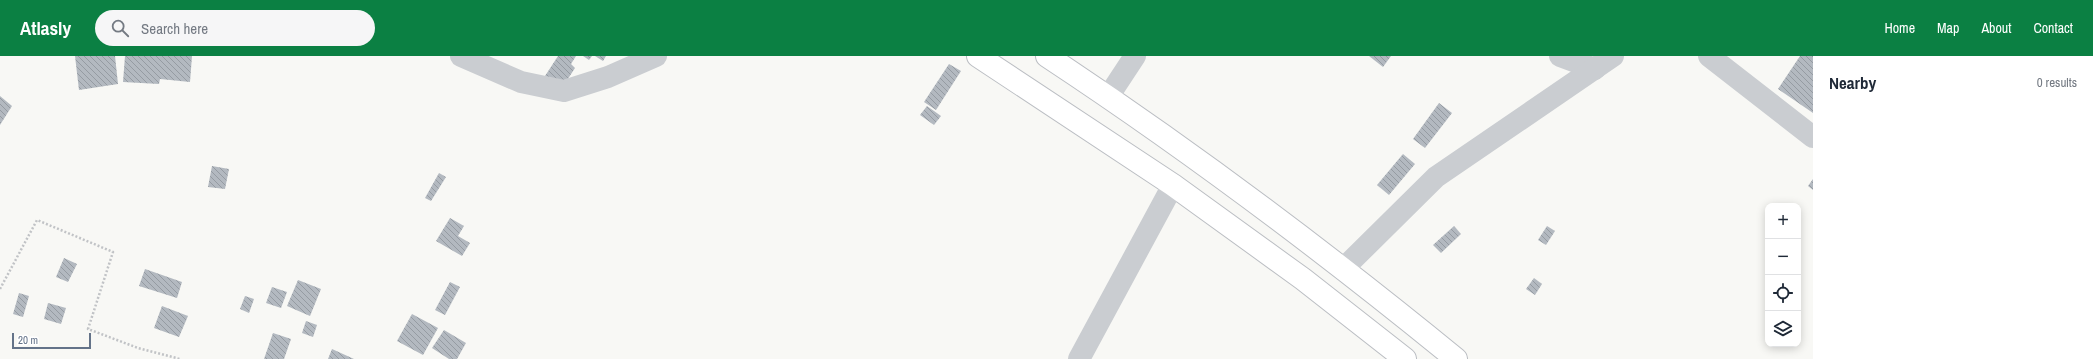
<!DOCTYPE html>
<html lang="en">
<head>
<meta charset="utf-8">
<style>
  :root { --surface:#fff; --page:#f6f6f7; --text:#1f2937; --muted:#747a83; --line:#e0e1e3; --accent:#0b8043 }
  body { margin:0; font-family:"Archivo Narrow",sans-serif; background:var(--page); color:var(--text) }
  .controls { position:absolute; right:12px; bottom:12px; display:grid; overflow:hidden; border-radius:8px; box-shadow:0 2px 10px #0003 }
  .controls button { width:36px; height:36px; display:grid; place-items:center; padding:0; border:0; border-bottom:1px solid var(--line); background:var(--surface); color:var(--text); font:20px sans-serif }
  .scale { position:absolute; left:12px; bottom:10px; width:79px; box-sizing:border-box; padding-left:4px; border:2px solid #647389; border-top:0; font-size:11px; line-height:14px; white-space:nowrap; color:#647389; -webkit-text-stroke:3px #fff; paint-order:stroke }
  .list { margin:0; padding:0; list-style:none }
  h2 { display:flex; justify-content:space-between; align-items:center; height:52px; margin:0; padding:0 16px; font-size:17px }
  h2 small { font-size:13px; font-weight:400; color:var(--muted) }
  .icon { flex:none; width:22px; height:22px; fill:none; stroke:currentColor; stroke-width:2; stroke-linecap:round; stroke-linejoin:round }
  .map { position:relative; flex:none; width:1813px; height:303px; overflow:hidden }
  header { display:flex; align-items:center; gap:24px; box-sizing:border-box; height:56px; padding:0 20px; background:var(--accent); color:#fff }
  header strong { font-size:19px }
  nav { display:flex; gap:22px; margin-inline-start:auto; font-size:14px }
  .search { width:280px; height:36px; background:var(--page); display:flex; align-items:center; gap:10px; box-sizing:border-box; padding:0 14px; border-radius:22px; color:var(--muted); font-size:15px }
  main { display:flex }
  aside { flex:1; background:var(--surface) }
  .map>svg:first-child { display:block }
  .building { fill:url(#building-back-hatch) }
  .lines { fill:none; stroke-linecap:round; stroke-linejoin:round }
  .major-casing { stroke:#bbbec3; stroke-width:24 }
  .path { stroke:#c1c3c6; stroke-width:2.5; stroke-dasharray:2 2; stroke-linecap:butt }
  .minor { stroke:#cacdd1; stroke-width:22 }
  .major { stroke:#fff; stroke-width:22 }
</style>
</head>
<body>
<header>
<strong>Atlasly</strong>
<div class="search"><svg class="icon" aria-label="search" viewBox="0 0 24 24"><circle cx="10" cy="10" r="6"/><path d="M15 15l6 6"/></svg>Search here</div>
<nav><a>Home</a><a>Map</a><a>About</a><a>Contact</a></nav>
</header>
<main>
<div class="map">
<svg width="1813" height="303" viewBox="0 0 1813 303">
  <defs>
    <pattern id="building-back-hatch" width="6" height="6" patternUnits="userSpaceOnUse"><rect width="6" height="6" fill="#b3b9c0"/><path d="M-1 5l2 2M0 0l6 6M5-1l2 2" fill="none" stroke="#959ba2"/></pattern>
  </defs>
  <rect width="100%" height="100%" fill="#f8f8f5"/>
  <g class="building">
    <path d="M75,0H115L118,28L79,34Z"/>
    <path d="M125,0H192L190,26L160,23L159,28L123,26Z"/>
    <path d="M558,0H576L571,8L575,12L562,32L545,20Z"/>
    <path d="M583,0H592L589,4Z"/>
    <path d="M595,0H606L603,5Z"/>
    <path d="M1369,0H1391L1383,11Z"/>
    <path d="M1800,0H1813V57L1778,33Z"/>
    <path d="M949,8L961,15L936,54L924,46Z"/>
    <path d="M0,40L12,50L0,69Z"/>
    <path d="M1439,47L1452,57L1425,92L1413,83Z"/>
    <path d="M927,50L941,60L934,69L920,59Z"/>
    <path d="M1403,98L1415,108L1389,139L1377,129Z"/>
    <path d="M212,110L229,113L225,133L208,131Z"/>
    <path d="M439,117L446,121L431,145L425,142Z"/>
    <path d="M1813,123V134L1808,130Z"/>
    <path d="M450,162L464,170L458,180L470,187L462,200L436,185Z"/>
    <path d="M1454,170L1461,178L1441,197L1433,189Z"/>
    <path d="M1547,170L1555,175L1546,189L1538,184Z"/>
    <path d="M64,202L77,208L68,226L56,221Z"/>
    <path d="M145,213L182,226L177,242L139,230Z"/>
    <path d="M1534,222L1542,228L1535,239L1526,233Z"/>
    <path d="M298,224L321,233L310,260L287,250Z"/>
    <path d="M450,226L460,231L445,259L435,254Z"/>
    <path d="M272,231L287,236L281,252L266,247Z"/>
    <path d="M19,237L29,240L23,261L13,258Z"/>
    <path d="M245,240L254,243L249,257L240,253Z"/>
    <path d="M48,247L66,252L61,268L44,263Z"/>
    <path d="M162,250L188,260L179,281L154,272Z"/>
    <path d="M412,258L438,272L423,299L397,285Z"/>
    <path d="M306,265L317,269L313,281L302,277Z"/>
    <path d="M444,274L466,287L457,303H449L432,292Z"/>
    <path d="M273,277L291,283L284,303H264Z"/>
    <path d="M332,293L354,303H328Z"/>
  </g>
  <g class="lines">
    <g class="major-casing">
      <g id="major">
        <path d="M978,0L1173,129L1303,223L1405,303"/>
        <path d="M1047,0C1188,93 1325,196 1456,303"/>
      </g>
    </g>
    <path class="path" d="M0,233L37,164L113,196L88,273L138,292L180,303"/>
    <g class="minor">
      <path d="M461,0L521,26L564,35L608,21L656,0"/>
      <path d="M1560,0L1595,13"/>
      <path d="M1709,0L1813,81"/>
      <path d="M1108,41L1135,0"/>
      <path d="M1343,213L1436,121L1613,0"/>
      <path d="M1079,303L1173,129"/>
    </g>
    <use href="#major" class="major"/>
  </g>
</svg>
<div class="controls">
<button>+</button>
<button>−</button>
<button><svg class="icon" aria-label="locate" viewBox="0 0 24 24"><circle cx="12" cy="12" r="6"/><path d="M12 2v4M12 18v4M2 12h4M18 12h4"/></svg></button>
<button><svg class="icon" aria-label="layers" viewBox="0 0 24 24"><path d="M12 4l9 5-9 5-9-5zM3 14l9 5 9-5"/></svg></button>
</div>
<div class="scale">20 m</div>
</div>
<aside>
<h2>Nearby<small>0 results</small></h2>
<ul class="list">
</ul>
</aside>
</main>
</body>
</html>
